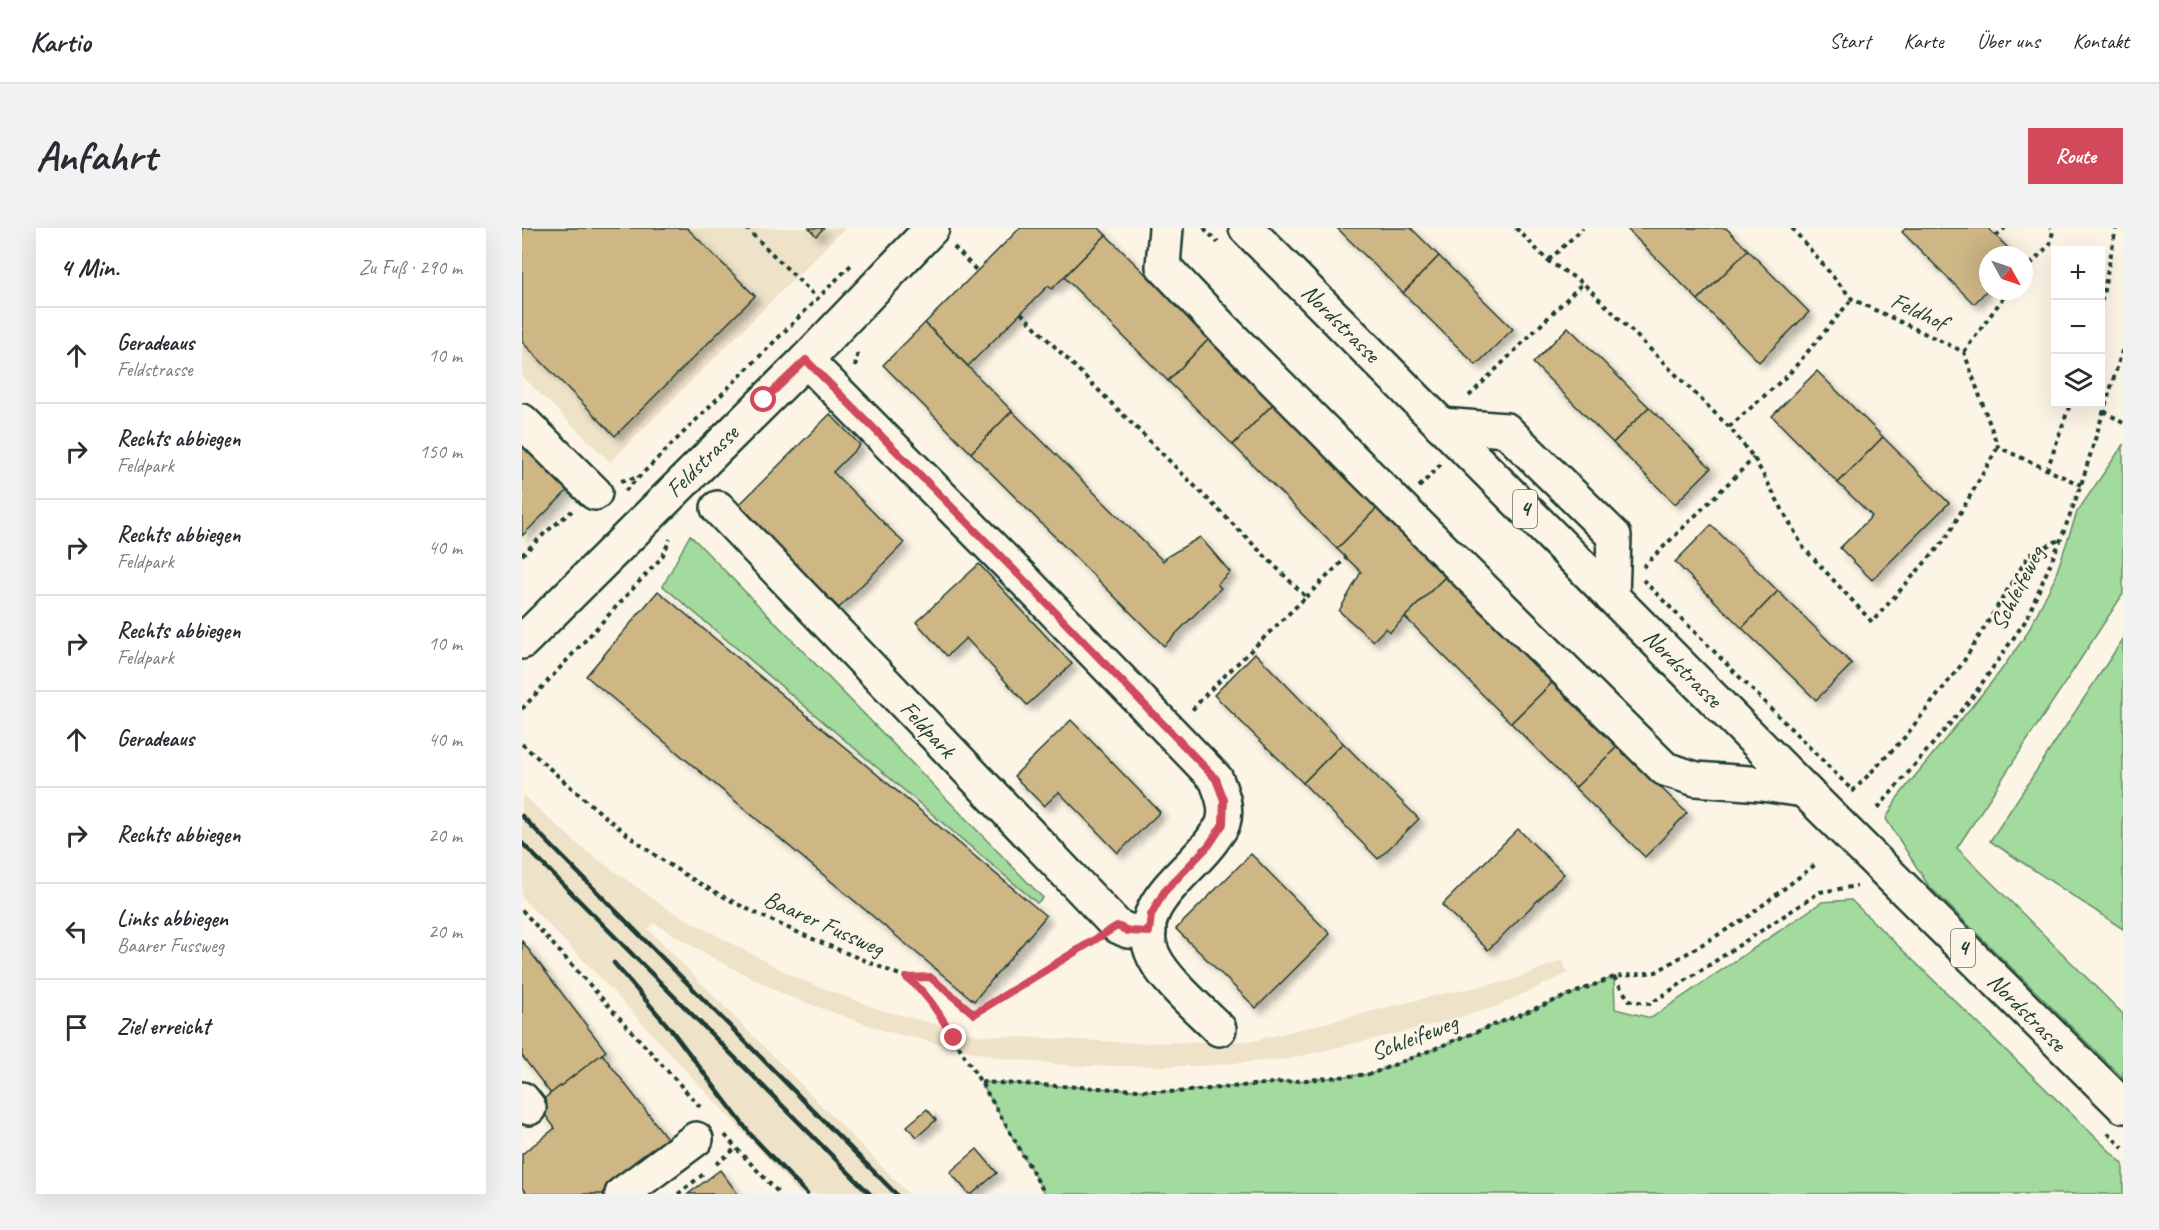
<!DOCTYPE html>
<html lang="de">
<head>
<meta charset="utf-8">
<style>
  :root { --surface:#fff; --page:#f2f2f3; --text:#2b2b33; --muted:#7c7c81; --line:#e1e1e2; --accent:#d1495b }
  body { margin:0; font-family:Caveat,sans-serif; background:var(--page); color:var(--text) }
  .controls { position:absolute; right:18px; top:18px; display:grid; overflow:hidden; border-radius:0px; box-shadow:0 6px 24px #0002 }
  .controls button { width:54px; height:54px; display:grid; place-items:center; padding:0; border:0; border-bottom:2px solid var(--line); background:var(--surface); color:var(--text); font:30px sans-serif }
  .compass { position:absolute; left:1457px; top:18px; width:54px; height:54px; border-radius:50%; background:var(--surface); box-shadow:0 6px 24px #0002; rotate:130deg }
  .stop { position:absolute; width:18px; height:18px; margin:-14px; border:4px solid #d1495b; border-radius:50%; background:#fff }
  .stop.end { background:#d1495b; border-color:#fff; box-shadow:0 2px 6px #0008 }
  .list { margin:0; padding:0; list-style:none }
  h2 { display:flex; justify-content:space-between; align-items:center; height:78px; margin:0; padding:0 24px; font-size:26px }
  h2 small { font-size:20px; font-weight:400; color:var(--muted) }
  .list li { display:grid; grid-template-columns:39px 1fr auto; gap:18px; align-items:center; box-sizing:border-box; height:96px; padding:0 24px; border-top:2px solid var(--line) }
  .list b { display:block; font-size:22px; white-space:nowrap }
  .list p { margin:0; font-size:20px; white-space:nowrap; color:var(--muted) }
  .list em { font-size:20px; font-style:normal; color:var(--muted) }
  .icon { flex:none; width:33px; height:33px; fill:none; stroke:currentColor; stroke-width:2; stroke-linecap:round; stroke-linejoin:round }
  .map { position:relative; flex:none; width:1601px; height:966px; overflow:hidden; border-radius:0px }
  header { display:flex; align-items:center; gap:36px; box-sizing:border-box; height:84px; padding:0 30px; background:var(--surface); border-bottom:2px solid var(--line) }
  header strong { font-size:28px }
  nav { display:flex; gap:33px; margin-inline-start:auto; font-size:21px }
  .intro { display:flex; align-items:center; justify-content:space-between; box-sizing:border-box; height:144px; padding:0 36px }
  h1 { margin:0; font-size:42px }
  .button { padding:15px 27px; border-radius:0px; background:var(--accent); color:#fff; font-size:21px; font-weight:700 }
  main { display:flex; gap:36px; padding:0 36px }
  aside { flex:1; background:var(--surface); border-radius:0px; box-shadow:0 6px 24px #0002 }
  .map>svg:first-child { display:block }
  .built { fill:#eee2c8 }
  .green { fill:#a3da9d; stroke:#618c68; stroke-width:1.5 }
  .building { fill:#ceb685; stroke:#1f3d34; stroke-width:1.5; filter:url(#shadow) }
  .lines { fill:none; stroke-linecap:round; stroke-linejoin:round }
  .minor-casing { stroke:#1f3d34; stroke-width:38 }
  .major-casing { stroke:#1f3d34; stroke-width:38 }
  .path { stroke:#1f3d34; stroke-width:4; stroke-dasharray:4.5 4.5; stroke-linecap:butt }
  .minor { stroke:#fcf5e5; stroke-width:33 }
  .major { stroke:#fcf5e5; stroke-width:33 }
  .rail { stroke:#1f3d34; stroke-width:4.5 }
  .route { stroke:#d1495b; stroke-width:8 }
  .labels { text-anchor:middle; dominant-baseline:central; stroke-width:4.5; stroke-linejoin:round; paint-order:stroke }
  .shield { fill:#fcf5e5; stroke:#617469; stroke-width:1.5 }
  .shield-label { font-size:22px; font-weight:bold; fill:#1f3d34 }
  .street-label { font-size:24px; fill:#1f3d34; stroke:#fcf5e5 }
</style>
</head>
<body>
<header>
<strong>Kartio</strong>
<nav><a>Start</a><a>Karte</a><a>Über uns</a><a>Kontakt</a></nav>
</header>
<div class="intro"><h1>Anfahrt</h1><a class="button">Route</a></div>
<main>
<aside>
<h2>4 Min.<small>Zu Fuß · 290 m</small></h2>
<ul class="list">
<li><svg class="icon" aria-label="ahead" viewBox="0 0 24 24"><path d="M12 20V5M6 11l6-6 6 6"/></svg><div><b>Geradeaus</b><p>Feldstrasse</p></div><em>10 m</em></li>
<li><svg class="icon" aria-label="right" viewBox="0 0 24 24"><path d="M7 20v-9h11M14 6l5 5-5 5"/></svg><div><b>Rechts abbiegen</b><p>Feldpark</p></div><em>150 m</em></li>
<li><svg class="icon" aria-label="right" viewBox="0 0 24 24"><path d="M7 20v-9h11M14 6l5 5-5 5"/></svg><div><b>Rechts abbiegen</b><p>Feldpark</p></div><em>40 m</em></li>
<li><svg class="icon" aria-label="right" viewBox="0 0 24 24"><path d="M7 20v-9h11M14 6l5 5-5 5"/></svg><div><b>Rechts abbiegen</b><p>Feldpark</p></div><em>10 m</em></li>
<li><svg class="icon" aria-label="ahead" viewBox="0 0 24 24"><path d="M12 20V5M6 11l6-6 6 6"/></svg><div><b>Geradeaus</b></div><em>40 m</em></li>
<li><svg class="icon" aria-label="right" viewBox="0 0 24 24"><path d="M7 20v-9h11M14 6l5 5-5 5"/></svg><div><b>Rechts abbiegen</b></div><em>20 m</em></li>
<li><svg class="icon" aria-label="left" viewBox="0 0 24 24"><path d="M17 20v-9H6M10 6l-5 5 5 5"/></svg><div><b>Links abbiegen</b><p>Baarer Fussweg</p></div><em>20 m</em></li>
<li><svg class="icon" aria-label="arrive" viewBox="0 0 24 24"><path d="M6 21V4h12l-3 4 3 4H6"/></svg><div><b>Ziel erreicht</b></div></li>
</ul>
</aside>
<div class="map">
<svg width="1601" height="966" viewBox="0 0 1601 966">
  <defs>
    <filter id="shadow"><feDropShadow dx="5.5" dy="5.5" stdDeviation="3" flood-color="#0004"/></filter>
  </defs>
  <rect width="100%" height="100%" fill="#fcf5e5"/>
  <filter id="ink" filterUnits="userSpaceOnUse"><feTurbulence type="fractalNoise" baseFrequency=".0167" numOctaves="2"/><feDisplacementMap in="SourceGraphic" scale="12" xChannelSelector="R" yChannelSelector="G"/><feConvolveMatrix kernelMatrix="1 2 1 2 8 2 1 2 1" color-interpolation-filters="sRGB"/></filter>
  <g filter="url(#ink)">
    <g class="built">
      <path d="M0,0H323L88,234L0,148Z"/>
      <path d="M0,566L60,620L147,682L277,751L359,782L455,807L616,815L731,813L915,767L991,752L1040,732L1046,745L971,780L898,800L766,831L676,838H552L478,830L363,803L265,768L193,731L132,695L126,701L387,966H278L74,745L0,670Z"/>
    </g>
    <g class="green">
      <path d="M1601,217V366L1435,620L1601,786V850L1406,657L1364,591L1376,569L1477,445L1504,407L1532,352L1555,284Z"/>
      <path d="M168,307L521,670L515,675L141,358Z"/>
      <path d="M1601,411V701L1468,613Z"/>
      <path d="M1329,672L1601,936V966H523L459,854L655,864L849,846L1092,749L1093,781L1129,790L1300,674Z"/>
    </g>
    <g class="building">
      <path d="M0,0H165L233,68L93,208L0,114Z"/>
      <path d="M287,0H302L294,8Z"/>
      <path d="M498,0H577L584,7L530,61L526,58L446,138L403,95Z"/>
      <path d="M815,0H889L917,28L881,65Z"/>
      <path d="M1108,0H1204L1226,22L1176,72L1106,2Z"/>
      <path d="M1384,0H1466L1493,27H1466V61L1452,76L1380,4Z"/>
      <path d="M584,7L688,110L646,153L542,49Z"/>
      <path d="M1226,22L1287,84L1237,134L1176,72Z"/>
      <path d="M917,28L991,101L954,137L881,65Z"/>
      <path d="M403,95L490,183L449,225L361,137Z"/>
      <path d="M1046,99L1127,179L1091,215L1011,135Z"/>
      <path d="M688,110L752,175L711,217L646,153Z"/>
      <path d="M1295,143L1361,209L1316,255L1250,188Z"/>
      <path d="M752,175L856,279L815,321L711,217Z"/>
      <path d="M1127,179L1189,240L1153,276L1091,215Z"/>
      <path d="M490,183L641,333L646,328L678,309L708,344L695,356L699,360L642,418L449,225Z"/>
      <path d="M308,186L338,217L311,244L382,315L317,380L215,279Z"/>
      <path d="M1361,209L1427,275L1350,352L1318,320L1350,288L1316,255Z"/>
      <path d="M0,210L49,259L0,308Z"/>
      <path d="M856,279L925,347L868,404L864,400L851,413L817,383L839,344L815,321Z"/>
      <path d="M1189,297L1256,363L1220,400L1153,334Z"/>
      <path d="M457,336L550,436L505,477L444,410L425,428L394,394Z"/>
      <path d="M925,347L1031,454L989,495L883,389Z"/>
      <path d="M136,363L524,688L452,773L64,448Z"/>
      <path d="M1256,363L1330,436L1294,472L1220,400Z"/>
      <path d="M733,425L821,515L781,555L692,467Z"/>
      <path d="M1031,454L1096,518L1053,560L989,495Z"/>
      <path d="M549,492L638,584L596,625L537,564L522,578L492,548Z"/>
      <path d="M821,515L897,591L856,631L781,555Z"/>
      <path d="M1096,518L1165,585L1123,629L1053,560Z"/>
      <path d="M996,601L1042,646L966,722L920,677Z"/>
      <path d="M729,626L808,706L734,780L654,701Z"/>
      <path d="M0,713L84,823L29,866L0,828Z"/>
      <path d="M80,826L151,918L88,966H5L0,960V926L33,900L15,876Z"/>
      <path d="M405,881L414,892L395,909L385,898Z"/>
      <path d="M455,921L475,945L450,966H447L428,944Z"/>
      <path d="M198,942L216,966H166Z"/>
    </g>
    <g class="lines">
      <g class="minor-casing">
        <g id="minor">
          <path d="M644,0L641,38L700,100L877,278L1143,541L1174,551L1240,556L1282,562"/>
          <path d="M284,132L506,356L694,551C699,564 706,580 701,595C700,600 694,606 691,611C667,646 607,679 632,729C643,752 678,782 697,801"/>
          <path d="M0,193L73,265"/>
          <path d="M919,197L984,202L1092,308L1090,369"/>
          <path d="M196,280L595,698L606,703L627,704"/>
          <path d="M0,414L284,132L410,0"/>
          <path d="M0,871L7,880"/>
          <path d="M100,966L174,911"/>
        </g>
      </g>
      <g class="major-casing">
        <path id="major" d="M724,0L1282,562L1601,878"/>
      </g>
      <g class="path">
        <path d="M224,0L296,71"/>
        <path d="M682,0L696,15"/>
        <path d="M994,0L1026,33L1061,55L1207,199L1232,230L1281,319L1350,394L1423,312L1476,219"/>
        <path d="M1270,0L1330,71L1442,124L1476,219L1559,257"/>
        <path d="M1474,8L1483,0"/>
        <path d="M432,19L455,43"/>
        <path d="M1027,32L1061,0"/>
        <path d="M1502,43L1528,16L1531,3L1529,0"/>
        <path d="M1578,82L1594,0"/>
        <path d="M499,85L784,369L686,464L670,482"/>
        <path d="M1442,124L1486,63"/>
        <path d="M333,139L336,123"/>
        <path d="M947,168L1061,55"/>
        <path d="M1582,183L1601,195"/>
        <path d="M1207,199L1267,146L1330,71"/>
        <path d="M1525,242L1548,176"/>
        <path d="M99,253L115,249"/>
        <path d="M897,259L919,236"/>
        <path d="M103,263L329,37"/>
        <path d="M0,327L24,304L50,283"/>
        <path d="M1121,339L1232,230"/>
        <path d="M1121,352L1331,563L1382,510L1440,436L1507,327L1539,311"/>
        <path d="M784,369L824,330"/>
        <path d="M0,481L140,329L148,311"/>
        <path d="M0,516C41,552 82,590 126,622C205,679 296,713 385,750C410,769 426,800 442,827C470,872 497,919 523,966"/>
        <path d="M1356,580L1449,471L1504,392L1539,311L1559,257L1601,120"/>
        <path d="M0,682L180,881"/>
        <path d="M1092,749L1107,772L1128,776L1298,664L1335,658"/>
        <path d="M385,750L408,749L452,786L569,714"/>
        <path d="M459,854L655,864L849,846L1092,749L1134,744L1224,690L1294,636"/>
        <path d="M1586,905L1601,920"/>
        <path d="M203,907L214,920"/>
        <path d="M194,936L214,920L258,966"/>
        <path d="M156,966L183,945"/>
      </g>
      <use href="#minor" class="minor"/>
      <use href="#major" class="major"/>
      <g class="rail">
        <path d="M0,588L374,966"/>
        <path d="M0,615L348,966"/>
        <path d="M92,735L151,804L229,907L285,966"/>
      </g>
    </g>
  </g>
  <g class="lines" filter="url(#ink)">
    <path class="route" d="M242,172L284,132L506,356L694,551L702,572L701,596L687,617L642,664L629,687L627,704L606,703L595,698L452,786L408,749L385,750C406,765 418,788 432,810"/>
  </g>
  <g class="labels">
    <g class="shield">
      <rect x="991" y="262" width="24" height="38" rx="4.5"/>
      <rect x="1429" y="701" width="24" height="38" rx="4.5"/>
    </g>
    <g class="shield-label">
      <text x="1003" y="281">4</text>
      <text x="1441" y="720">4</text>
    </g>
    <g class="street-label">
      <text transform="translate(1397 83) rotate(25)">Feldhof</text>
      <text transform="translate(819 95) rotate(45)">Nordstrasse</text>
      <text transform="translate(180 233) rotate(-45)">Feldstrasse</text>
      <text transform="translate(1495 360) rotate(-63)">Schleifeweg</text>
      <text transform="translate(1161 440) rotate(45)">Nordstrasse</text>
      <text transform="translate(406 501) rotate(47)">Feldpark</text>
      <text transform="translate(302 695) rotate(24)">Baarer Fussweg</text>
      <text transform="translate(1505 784) rotate(45)">Nordstrasse</text>
      <text transform="translate(892 809) rotate(-21)">Schleifeweg</text>
    </g>
  </g>
</svg>
<div class="controls">
<button>+</button>
<button>−</button>
<button><svg class="icon" aria-label="layers" viewBox="0 0 24 24"><path d="M12 4l9 5-9 5-9-5zM3 14l9 5 9-5"/></svg></button>
</div>
<svg class="compass" viewBox="-18 -18 36 36"><path d="M0-13l5 13h-10z" fill="#e53935"/><path d="M0 13l5-13h-10z" fill="#7c7c81"/></svg>
<div class="stop" style="left:242px;top:172px"></div>
<div class="stop end" style="left:432px;top:810px"></div>
</div>
</main>
</body>
</html>
